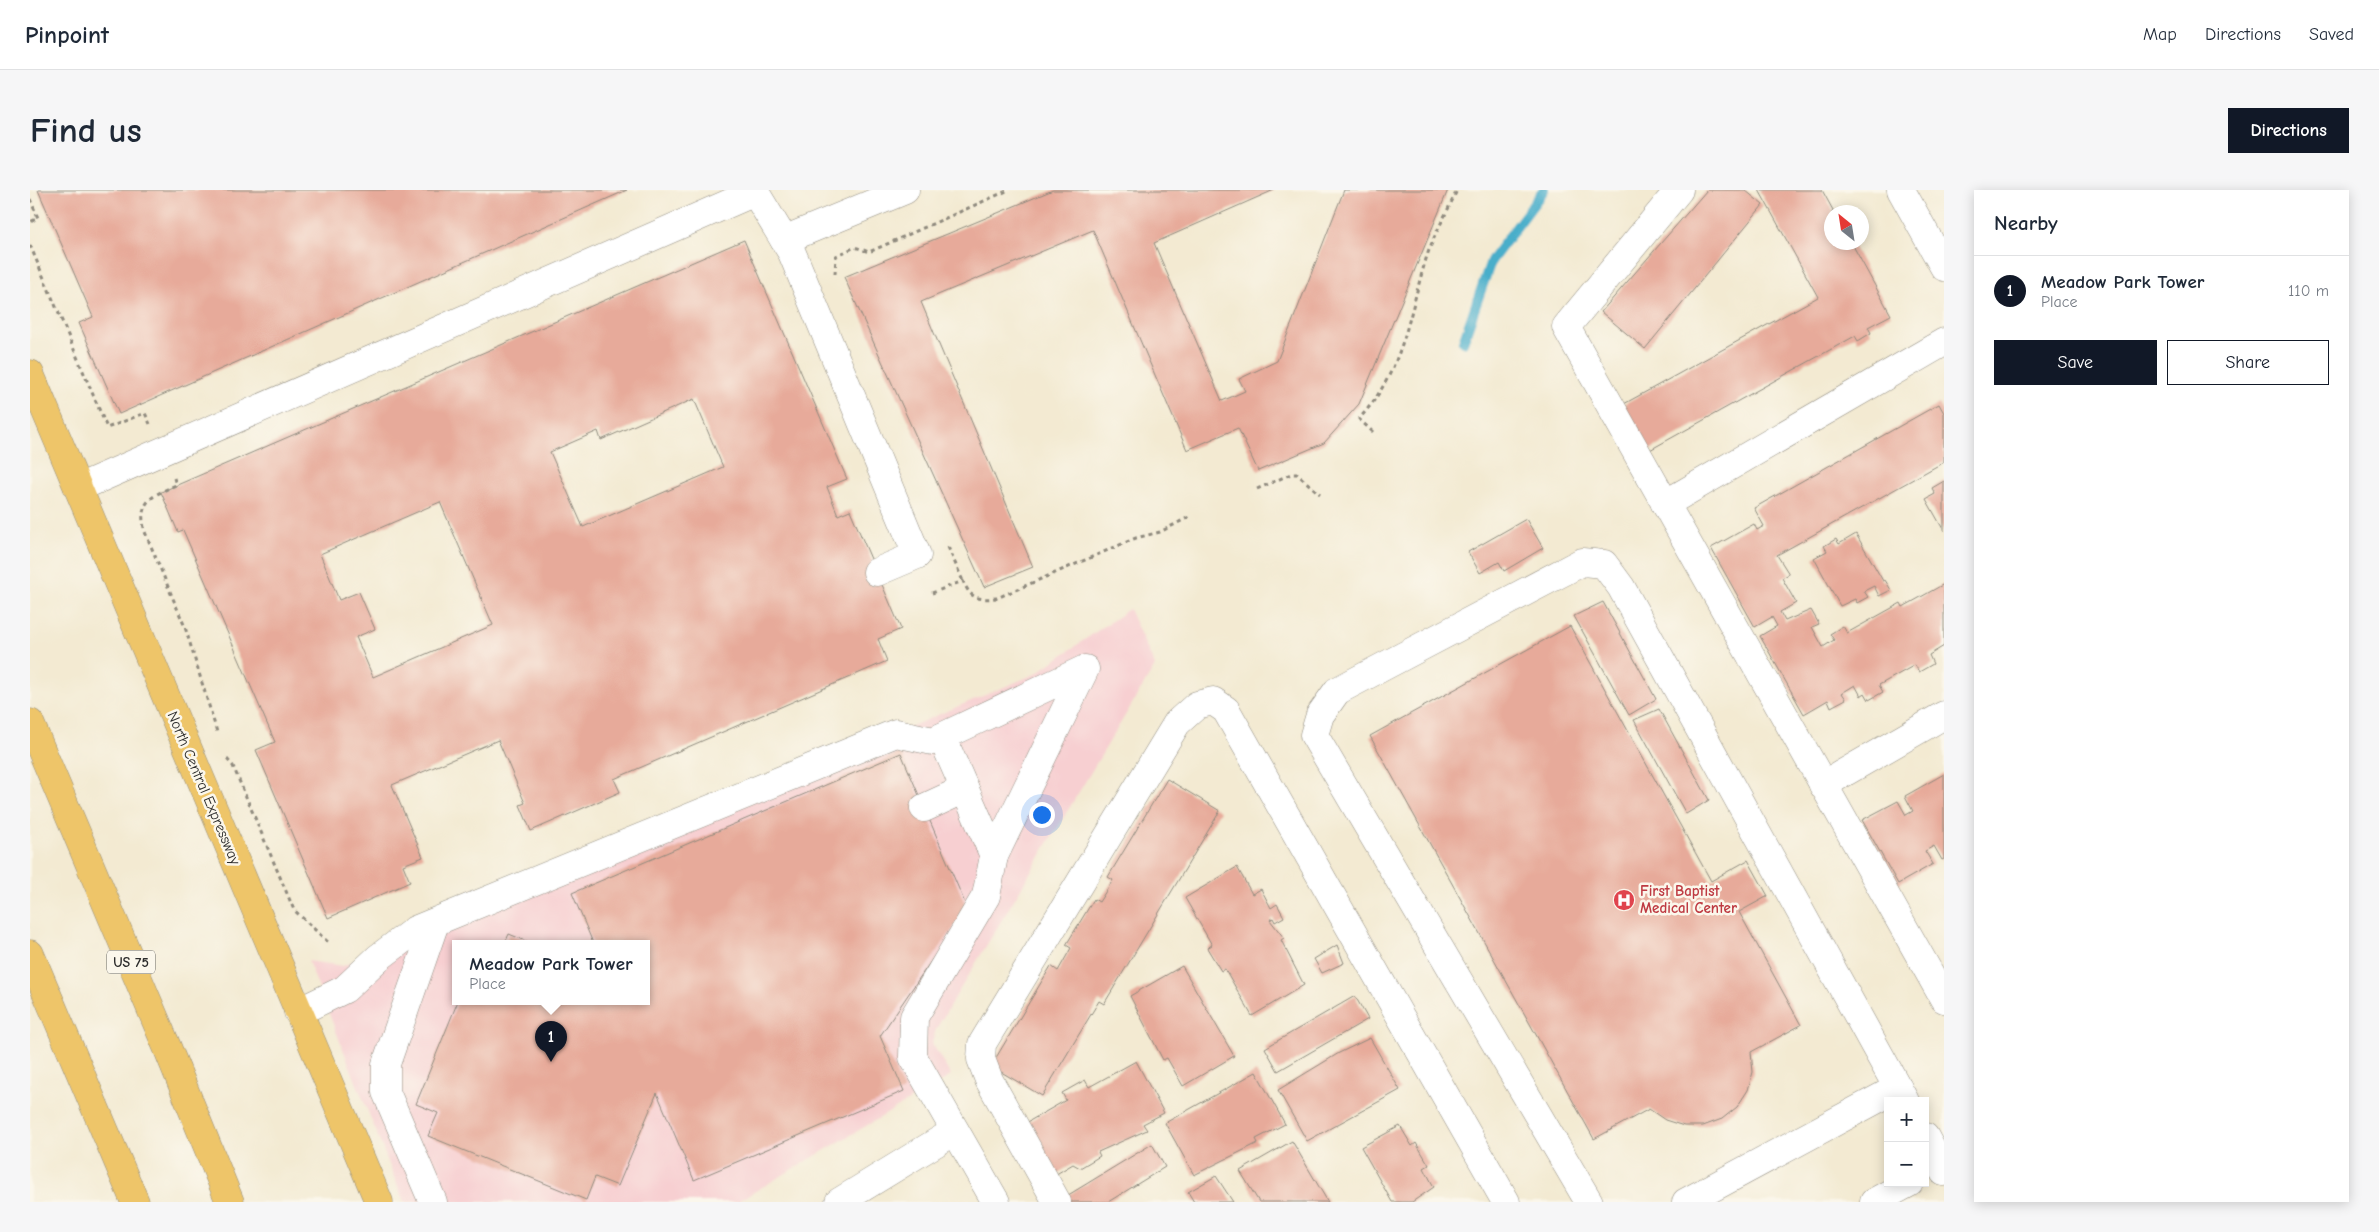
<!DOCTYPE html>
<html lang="en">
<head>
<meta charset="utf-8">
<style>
  :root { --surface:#fff; --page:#f6f6f7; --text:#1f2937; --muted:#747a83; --line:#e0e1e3; --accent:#111827 }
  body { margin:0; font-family:"Comic Neue",sans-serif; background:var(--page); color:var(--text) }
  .controls { position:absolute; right:15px; bottom:15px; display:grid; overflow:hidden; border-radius:0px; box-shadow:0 2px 12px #0003 }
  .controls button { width:45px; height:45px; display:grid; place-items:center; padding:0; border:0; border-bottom:1px solid var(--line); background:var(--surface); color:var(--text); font:25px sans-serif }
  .compass { position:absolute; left:1794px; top:15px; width:45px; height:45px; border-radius:50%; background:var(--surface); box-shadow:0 2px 12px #0003; rotate:330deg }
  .you { position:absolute; left:1011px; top:624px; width:18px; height:18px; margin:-12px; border:4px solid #fff; border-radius:50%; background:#1a73e8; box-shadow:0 0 0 8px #1a73e833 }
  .badge { display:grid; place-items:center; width:32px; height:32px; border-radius:50%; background:var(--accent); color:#fff; font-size:16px; font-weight:700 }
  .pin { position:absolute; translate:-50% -41px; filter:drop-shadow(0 1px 2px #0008) }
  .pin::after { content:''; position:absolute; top:26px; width:18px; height:15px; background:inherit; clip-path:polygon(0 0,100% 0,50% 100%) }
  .popup { position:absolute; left:422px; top:750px; width:198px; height:65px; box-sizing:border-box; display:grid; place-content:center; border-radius:0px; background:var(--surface); filter:drop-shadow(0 1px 4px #0005); font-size:16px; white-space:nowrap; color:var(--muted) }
  .popup b { font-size:19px; color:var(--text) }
  .popup::after { content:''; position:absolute; left:50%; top:100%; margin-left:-10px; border:10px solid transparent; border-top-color:var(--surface) }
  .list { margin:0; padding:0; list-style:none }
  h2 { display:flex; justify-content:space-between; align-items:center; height:65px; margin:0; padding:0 20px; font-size:21px }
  h2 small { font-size:16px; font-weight:400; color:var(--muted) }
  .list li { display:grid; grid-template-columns:32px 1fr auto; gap:15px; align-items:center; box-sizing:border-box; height:70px; padding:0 20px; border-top:1px solid var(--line) }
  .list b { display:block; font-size:19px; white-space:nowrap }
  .list p { margin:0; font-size:16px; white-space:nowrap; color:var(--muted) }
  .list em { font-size:16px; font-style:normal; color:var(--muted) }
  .actions { display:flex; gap:10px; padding:15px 20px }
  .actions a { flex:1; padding:11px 0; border:1px solid var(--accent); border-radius:0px; text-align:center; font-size:18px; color:var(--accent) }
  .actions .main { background:var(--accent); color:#fff }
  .map { position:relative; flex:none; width:1914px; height:1012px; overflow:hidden; border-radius:0px }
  header { display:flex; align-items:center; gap:30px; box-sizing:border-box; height:70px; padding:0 25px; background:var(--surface); border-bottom:1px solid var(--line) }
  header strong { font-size:24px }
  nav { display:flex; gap:28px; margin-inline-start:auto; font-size:18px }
  .intro { display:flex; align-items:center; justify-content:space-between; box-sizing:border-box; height:120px; padding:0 30px }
  h1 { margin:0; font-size:35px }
  .button { padding:12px 22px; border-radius:0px; background:var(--accent); color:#fff; font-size:18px; font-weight:700 }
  main { display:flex; gap:30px; padding:0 30px }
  aside { flex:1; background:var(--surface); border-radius:0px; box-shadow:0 2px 12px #0003 }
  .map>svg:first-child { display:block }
  .built { fill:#f7cfd1; fill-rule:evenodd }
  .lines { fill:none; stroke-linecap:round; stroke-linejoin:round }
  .stream { stroke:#4aaeca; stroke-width:10 }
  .building { fill:#e7aa9a; fill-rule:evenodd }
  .minor-casing { stroke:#8f8a7e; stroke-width:29 }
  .major-casing { stroke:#8f8a7e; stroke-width:29 }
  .highway-casing { stroke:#8f8a7e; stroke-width:29 }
  .path { stroke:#8f8a7e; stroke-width:3; stroke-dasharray:4 4; stroke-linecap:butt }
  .minor { stroke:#fff; stroke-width:28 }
  .major { stroke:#eec569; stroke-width:28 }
  .highway { stroke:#eec569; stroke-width:28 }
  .labels { text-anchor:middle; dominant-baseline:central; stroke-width:5; stroke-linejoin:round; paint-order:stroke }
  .shield { fill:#fbf7ec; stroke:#696865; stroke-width:1 }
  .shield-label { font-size:14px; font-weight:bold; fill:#2b2b2b }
  .street-label { font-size:15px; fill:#2b2b2b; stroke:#fbf7ec }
  .health-label { font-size:15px; font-weight:bold; fill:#be3a42; stroke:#fbf7ec; text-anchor:start }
</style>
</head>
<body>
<header>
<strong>Pinpoint</strong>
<nav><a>Map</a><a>Directions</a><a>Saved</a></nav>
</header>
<div class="intro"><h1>Find us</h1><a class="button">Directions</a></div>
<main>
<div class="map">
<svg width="1914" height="1012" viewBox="0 0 1914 1012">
  <rect width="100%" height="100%" fill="#fbf7ec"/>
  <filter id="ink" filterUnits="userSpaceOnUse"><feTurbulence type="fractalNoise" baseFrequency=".02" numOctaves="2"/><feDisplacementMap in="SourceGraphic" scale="10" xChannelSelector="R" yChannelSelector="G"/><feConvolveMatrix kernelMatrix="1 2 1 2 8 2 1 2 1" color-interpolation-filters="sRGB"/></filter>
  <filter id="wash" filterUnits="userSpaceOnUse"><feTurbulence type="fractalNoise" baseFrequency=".0096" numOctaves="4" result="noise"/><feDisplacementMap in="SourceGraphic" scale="20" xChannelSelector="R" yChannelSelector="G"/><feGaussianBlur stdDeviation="1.12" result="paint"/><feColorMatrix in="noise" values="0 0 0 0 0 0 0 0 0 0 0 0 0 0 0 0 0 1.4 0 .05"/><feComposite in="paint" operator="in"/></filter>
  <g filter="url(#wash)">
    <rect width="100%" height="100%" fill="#f3ead2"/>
    <path class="built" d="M1099,419L1125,476L906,839L902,853L921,886L707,1012H374L278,771L313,776L1005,484ZM426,753H616V811H426Z"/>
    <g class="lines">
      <path class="stream" d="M1433,152L1461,71L1514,0"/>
    </g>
    <g id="blocks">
      <g class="building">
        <path d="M8,0H597L89,224L49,133L63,127Z"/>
        <path d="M1023,0H1244L1124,53L1192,211L1215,201L1209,189L1247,171L1314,0H1418L1329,214L1294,253L1228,281L1208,238L1157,260L1063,40L891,112L1003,377L954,397L814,87Z"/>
        <path d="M1677,0H1715L1733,15L1615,159L1571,122Z"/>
        <path d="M1729,0H1792L1804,22H1802V52H1821L1861,125L1838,137L1841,143L1828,151L1825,146L1618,261L1592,215L1788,107Z"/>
        <path d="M714,50L817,289L797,297L808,325L820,320L871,439L848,449L857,471L584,589L590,602L501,641L490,615L495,613L468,550L362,595L393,667L373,675L380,692L298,728L226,560L245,552L153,340L148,342L131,302ZM664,209L693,277L553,337L520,262L568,241L571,250ZM410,312L463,435L343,487L326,447L345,439L329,402L309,410L290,364Z"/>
        <path d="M1909,214L1914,223V272L1747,365L1759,384L1752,388L1766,413L1750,422L1755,431L1781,420L1789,434L1782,437L1793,457L1804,450L1800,444L1813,436L1817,443L1871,413L1873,417L1914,394V456L1899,465L1903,474L1889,482L1885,475L1849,495L1853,502L1839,510L1835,503L1831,506L1825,495L1812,503L1816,509L1801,517L1798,510L1774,524L1730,446L1747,436L1742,427L1725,437L1681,358L1724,334L1727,340L1734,336L1724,318Z"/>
        <path d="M1914,291V341L1896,309L1905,304L1902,298Z"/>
        <path d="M1496,329L1513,358L1474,381L1469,372L1450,383L1438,362Z"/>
        <path d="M1826,344L1853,391L1855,390L1861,400L1849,406L1844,396L1834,401L1838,407L1827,413L1825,409L1810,416L1784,368L1797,361L1794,356L1806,349L1809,354Z"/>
        <path d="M1573,412L1626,509L1599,525L1544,426Z"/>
        <path d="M1540,436L1681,691L1718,670L1738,706L1709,722L1771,835L1721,862L1723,882L1718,900L1707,917L1692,929L1673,936H1654L1635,930L1619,919L1564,949L1340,546Z"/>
        <path d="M1629,519L1679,610L1656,624L1604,530Z"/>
        <path d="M871,563L937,718L850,846L874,901L664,990L627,903L588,996L565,987L556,1010L398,946L408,923L386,914L428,811H616V753H563L542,703Z"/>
        <path d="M1914,584V669L1912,670L1904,656L1895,661L1903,674L1868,694L1832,630L1868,611L1876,625L1883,621L1875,606Z"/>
        <path d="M1137,589L1190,621L1074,814L1069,811L1012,906L961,876L1021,776L1028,781L1041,758L1036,755L1064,709L1069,712L1083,690L1078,687Z"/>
        <path d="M1207,677L1222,704L1231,699L1241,718L1247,714L1254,727L1245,732L1243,728L1240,730L1254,748L1251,750L1274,795L1222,826L1195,779L1191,781L1177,758L1182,755L1155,708Z"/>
        <path d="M479,744L501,753H475Z"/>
        <path d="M1307,755L1314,773L1292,783L1284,769Z"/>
        <path d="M1152,776L1204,866L1153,896L1137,868L1133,870L1100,806Z"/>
        <path d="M1325,806L1338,829L1248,881L1235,858Z"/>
        <path d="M1340,848L1370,900L1277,951L1248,900L1309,863Z"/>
        <path d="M1106,871L1134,923L1113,934L1117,940L1068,962L1070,966L1050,978L1043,974L1018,989L989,937L1036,910L1032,903L1055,890L1059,897Z"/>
        <path d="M1226,882L1255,934L1226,949L1228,953L1164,985L1135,933Z"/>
        <path d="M1370,936L1382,956L1386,953L1399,975L1394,978L1404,997L1382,1012H1362L1331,957Z"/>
        <path d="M1262,951L1298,1012H1229L1210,981Z"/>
        <path d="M1122,954L1135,977L1078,1012H1038L1035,1007Z"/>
        <path d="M1186,986L1203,1012H1164L1158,1002Z"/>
      </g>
    </g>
  </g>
  <g filter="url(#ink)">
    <use href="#blocks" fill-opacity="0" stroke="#8f8a7e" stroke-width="1"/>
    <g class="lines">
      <g class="minor-casing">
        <g id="minor">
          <path d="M1649,0L1536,137L1914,809"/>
          <path d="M1871,0L1914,77"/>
          <path d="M725,2L762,63L887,365L847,382"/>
          <path d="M754,50L875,0"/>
          <path d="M48,298L725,2L724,0"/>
          <path d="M1635,314L1914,152"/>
          <path d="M912,547L964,666L956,706L884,827L883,867L966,1012"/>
          <path d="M1793,595L1914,525"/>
          <path d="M894,618L935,599"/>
          <path d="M268,822L315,799L348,768L385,740L866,543L903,551L1055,479L964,666"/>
          <path d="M1895,947L1914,982"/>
          <path d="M403,1012L356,902V874L405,733"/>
          <path d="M809,1012L925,941"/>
          <path d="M1027,1012L959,890L951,869L952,854L1147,533L1167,515L1183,511L1196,520L1476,1012"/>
          <path d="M1559,1012L1284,545L1290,525L1307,501L1552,372L1574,374L1591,397L1875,911"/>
          <path d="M1656,1012L1868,898"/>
          <path d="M1844,1012L1879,993"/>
        </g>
      </g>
      <g class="major-casing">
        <path id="major" d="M0,184L349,1012"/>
      </g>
      <g class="highway-casing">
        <g id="highway">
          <path d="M0,533L137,857L200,1012"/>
          <path d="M0,764L105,1012"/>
        </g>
      </g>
      <g class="path">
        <path d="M0,9L8,28L0,32"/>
        <path d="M0,55L77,238L115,223L120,234"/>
        <path d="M805,84L806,66L825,57L839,62L979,0"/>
        <path d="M1343,242L1329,229C1374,179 1377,131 1396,69C1403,46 1417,23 1427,0"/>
        <path d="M144,288L146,295C121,306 107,312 115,342L155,437L187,542"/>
        <path d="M1227,299L1261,284H1267L1290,304"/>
        <path d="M918,357L933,391"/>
        <path d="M902,403L933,391C941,409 947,410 967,408L1106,348L1130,342L1159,327"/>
        <path d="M197,569L203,576L264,720L299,753"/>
      </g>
      <use href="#minor" class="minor"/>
      <use href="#major" class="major"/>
      <use href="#highway" class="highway"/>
    </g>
  </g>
  <defs>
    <g id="hospital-disc" transform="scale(1.125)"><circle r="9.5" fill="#e0444e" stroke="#fbf7ec"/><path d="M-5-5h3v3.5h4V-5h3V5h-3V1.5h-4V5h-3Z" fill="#fff"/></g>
  </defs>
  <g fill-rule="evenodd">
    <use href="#hospital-disc" x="1594" y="710"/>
  </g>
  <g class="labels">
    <rect class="shield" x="77" y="760.5" width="48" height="23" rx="4"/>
    <g class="shield-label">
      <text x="101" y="772">US 75</text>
    </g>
    <g class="street-label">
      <text transform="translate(174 598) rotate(67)">North Central Expressway</text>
    </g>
    <g class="health-label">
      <text x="1610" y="701">First Baptist<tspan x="1610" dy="17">Medical Center</tspan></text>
    </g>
  </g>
</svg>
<div class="controls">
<button>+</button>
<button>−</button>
</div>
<svg class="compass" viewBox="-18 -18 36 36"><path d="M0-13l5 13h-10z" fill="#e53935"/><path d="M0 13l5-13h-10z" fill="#747a83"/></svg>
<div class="you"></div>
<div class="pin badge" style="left:521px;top:872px">1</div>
<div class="popup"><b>Meadow Park Tower</b>Place</div>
</div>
<aside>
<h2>Nearby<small></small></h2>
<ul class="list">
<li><span class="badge">1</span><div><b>Meadow Park Tower</b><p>Place</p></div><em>110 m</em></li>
</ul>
<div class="actions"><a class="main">Save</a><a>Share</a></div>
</aside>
</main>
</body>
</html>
